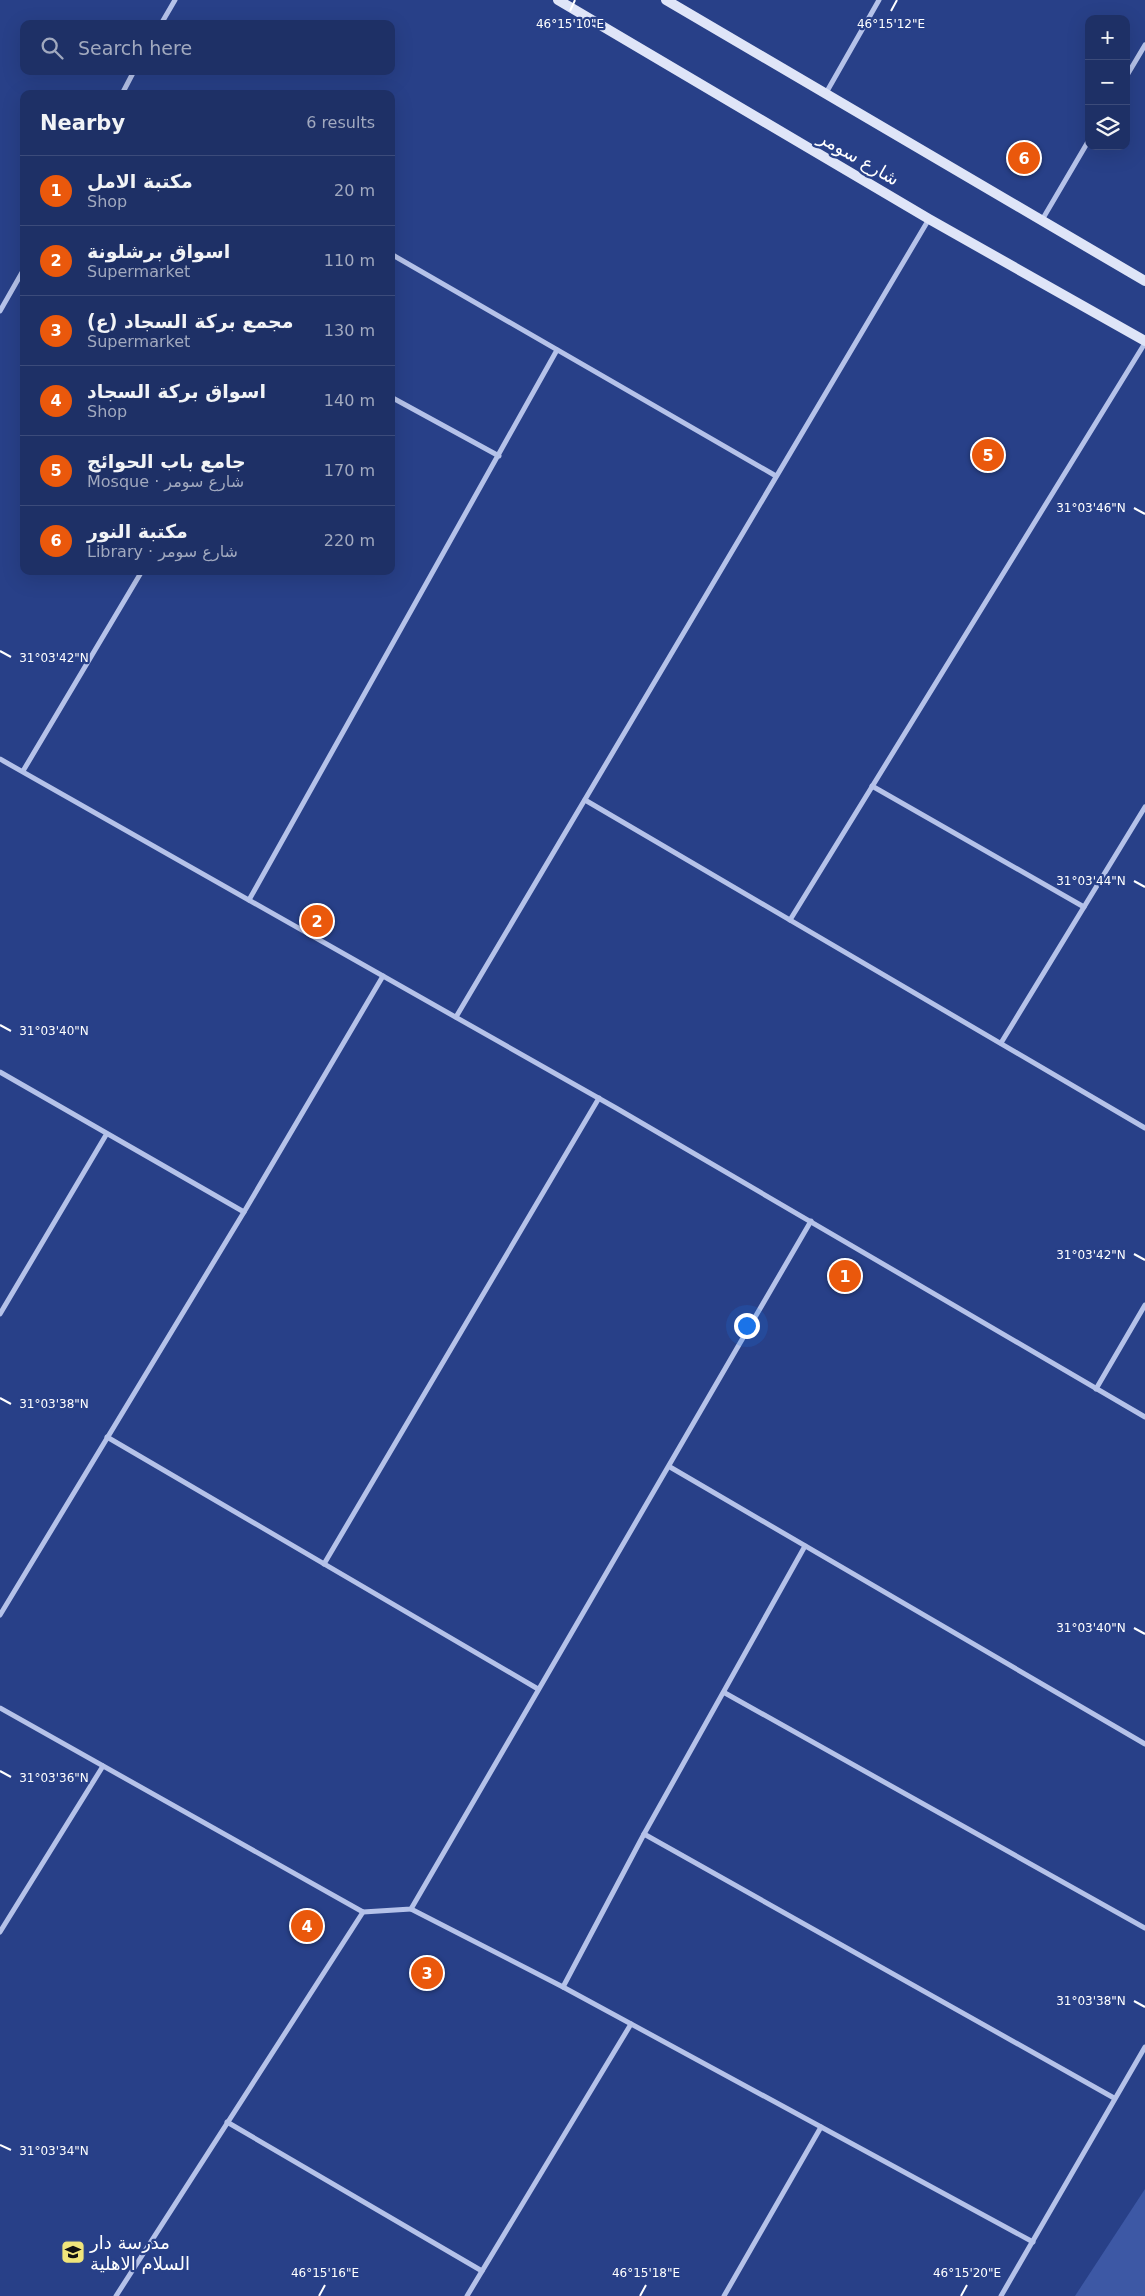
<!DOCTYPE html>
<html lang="en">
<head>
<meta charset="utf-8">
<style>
  :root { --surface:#1e3066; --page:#2b3c6f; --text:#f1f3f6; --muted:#a1a9bf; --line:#3c4b7a; --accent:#ea580c }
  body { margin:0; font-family:"DejaVu Sans","Noto Naskh Arabic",sans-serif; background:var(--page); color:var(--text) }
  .controls { position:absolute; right:15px; top:15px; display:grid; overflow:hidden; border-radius:10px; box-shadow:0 5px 20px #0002 }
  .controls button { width:45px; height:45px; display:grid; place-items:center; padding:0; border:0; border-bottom:1px solid var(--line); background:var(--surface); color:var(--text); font:25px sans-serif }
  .you { position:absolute; left:746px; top:1325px; width:18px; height:18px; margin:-12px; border:4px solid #fff; border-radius:50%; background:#1a73e8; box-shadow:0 0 0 8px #1a73e833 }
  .badge { display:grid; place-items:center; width:32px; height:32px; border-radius:50%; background:var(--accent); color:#fff; font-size:16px; font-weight:700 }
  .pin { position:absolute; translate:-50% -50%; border:2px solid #fff; box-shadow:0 1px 5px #0006 }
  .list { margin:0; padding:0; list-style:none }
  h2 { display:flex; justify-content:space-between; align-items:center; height:65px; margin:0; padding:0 20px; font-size:21px }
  h2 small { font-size:16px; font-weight:400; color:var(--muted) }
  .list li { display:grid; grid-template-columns:32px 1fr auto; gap:15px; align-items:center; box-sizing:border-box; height:70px; padding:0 20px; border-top:1px solid var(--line) }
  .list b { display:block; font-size:19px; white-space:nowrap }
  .list p { margin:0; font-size:16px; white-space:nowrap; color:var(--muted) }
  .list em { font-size:16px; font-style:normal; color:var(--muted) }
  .icon { flex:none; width:28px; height:28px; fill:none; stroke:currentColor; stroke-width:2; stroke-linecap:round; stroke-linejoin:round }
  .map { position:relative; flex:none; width:1145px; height:2296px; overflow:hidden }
  .search { position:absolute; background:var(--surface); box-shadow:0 5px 20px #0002; left:20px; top:20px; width:375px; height:55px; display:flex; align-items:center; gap:12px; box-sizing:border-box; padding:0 18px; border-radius:10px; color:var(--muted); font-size:19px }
  .panel { position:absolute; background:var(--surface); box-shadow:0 5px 20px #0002; left:20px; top:90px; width:375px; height:485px; border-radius:10px }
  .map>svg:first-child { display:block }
  .green { fill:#3d58a5 }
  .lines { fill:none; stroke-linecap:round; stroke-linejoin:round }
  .minor { stroke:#b5c2e9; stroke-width:5 }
  .secondary { stroke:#dfe5f8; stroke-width:10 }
  .ticks { fill:none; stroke:#fff; stroke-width:2 }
  .labels { text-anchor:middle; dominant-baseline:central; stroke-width:4.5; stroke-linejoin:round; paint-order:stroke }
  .street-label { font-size:18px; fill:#fff; stroke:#284088 }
  .poi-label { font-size:18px; fill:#fff; stroke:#284088; text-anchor:start }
  .ticks-label { font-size:12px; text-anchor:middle; fill:#fff; stroke:#284088; stroke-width:4.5; stroke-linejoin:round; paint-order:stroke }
</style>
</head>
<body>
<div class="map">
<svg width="1145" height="2296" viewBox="0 0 1145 2296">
  <rect width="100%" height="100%" fill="#284088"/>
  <path class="green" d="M1145,2189V2296H1075Z"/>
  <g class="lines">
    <g class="minor">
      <path d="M161,24L175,0"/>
      <path d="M1126,77L1145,45"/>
      <path d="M826,93L879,0"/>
      <path d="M122,94L134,71"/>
      <path d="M1042,220L1089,140"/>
      <path d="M391,254L776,476"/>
      <path d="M0,311L24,269"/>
      <path d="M391,397L499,456"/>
      <path d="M0,759L616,1108L1145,1417"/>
      <path d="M23,771L142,571"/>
      <path d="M872,786L1084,907"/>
      <path d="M585,800L1145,1128"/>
      <path d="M249,900L557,350"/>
      <path d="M790,920L1145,343"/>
      <path d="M456,1017L929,219"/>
      <path d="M1001,1043L1145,807"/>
      <path d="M0,1072L244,1212"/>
      <path d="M0,1314L106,1135"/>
      <path d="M1096,1389L1145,1305"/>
      <path d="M107,1437L538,1689"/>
      <path d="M670,1467L1145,1744"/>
      <path d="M324,1564L599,1098"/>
      <path d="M0,1615L244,1212L383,976"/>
      <path d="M725,1693L1145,1928"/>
      <path d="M0,1708L363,1912L411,1909C543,1679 679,1451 811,1221"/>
      <path d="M644,1834L1114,2098"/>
      <path d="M411,1909L563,1987L1033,2242"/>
      <path d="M0,1932L103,1766"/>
      <path d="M563,1987L644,1834L805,1546"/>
      <path d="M227,2122L482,2271"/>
      <path d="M116,2296L363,1912"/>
      <path d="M467,2296L631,2024"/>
      <path d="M724,2296L821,2127"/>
      <path d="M1001,2296L1145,2047"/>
    </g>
    <g class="secondary">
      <path d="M558,0L929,219L1145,341"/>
      <path d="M666,0L1145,281"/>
    </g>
  </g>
  <path class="ticks" d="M570,11L575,0M891,11L897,0M1134,508L1145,514M0,651L11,657M1134,881L1145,887M0,1025L11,1031M1134,1254L1145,1260M0,1398L11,1404M1134,1628L1145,1634M0,1771L11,1777M1134,2001L1145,2007M0,2145L11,2150M319,2296L325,2285M640,2296L646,2285M961,2296L967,2285"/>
  <defs>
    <g id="school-square" transform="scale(1.25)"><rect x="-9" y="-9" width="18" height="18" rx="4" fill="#f0e57b" stroke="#284088"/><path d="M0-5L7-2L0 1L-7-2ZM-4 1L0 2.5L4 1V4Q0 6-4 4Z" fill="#111"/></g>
  </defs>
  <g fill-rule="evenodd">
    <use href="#school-square" x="73" y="2252"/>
  </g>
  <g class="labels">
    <g class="street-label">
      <text transform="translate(859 158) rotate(30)">شارع سومر</text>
    </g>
    <g class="poi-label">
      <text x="90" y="2242">مدرسة دار<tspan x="90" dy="21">السلام الاهلية</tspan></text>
    </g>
  </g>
  <g class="ticks-label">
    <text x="570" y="28">46°15'10"E</text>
    <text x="891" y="28">46°15'12"E</text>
    <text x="1091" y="512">31°03'46"N</text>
    <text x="54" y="662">31°03'42"N</text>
    <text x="1091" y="885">31°03'44"N</text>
    <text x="54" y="1035">31°03'40"N</text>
    <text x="1091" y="1259">31°03'42"N</text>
    <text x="54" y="1408">31°03'38"N</text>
    <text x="1091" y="1632">31°03'40"N</text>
    <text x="54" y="1782">31°03'36"N</text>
    <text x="1091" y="2005">31°03'38"N</text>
    <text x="54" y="2155">31°03'34"N</text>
    <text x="325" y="2277">46°15'16"E</text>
    <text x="646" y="2277">46°15'18"E</text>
    <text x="967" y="2277">46°15'20"E</text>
  </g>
</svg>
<div class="controls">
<button>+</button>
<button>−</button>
<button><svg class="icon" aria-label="layers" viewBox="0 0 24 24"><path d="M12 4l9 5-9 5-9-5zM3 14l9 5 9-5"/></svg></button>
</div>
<div class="you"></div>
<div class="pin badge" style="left:845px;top:1276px">1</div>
<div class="pin badge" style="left:317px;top:921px">2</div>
<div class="pin badge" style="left:427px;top:1973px">3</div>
<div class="pin badge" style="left:307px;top:1926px">4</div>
<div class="pin badge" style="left:988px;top:455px">5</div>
<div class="pin badge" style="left:1024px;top:158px">6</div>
<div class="search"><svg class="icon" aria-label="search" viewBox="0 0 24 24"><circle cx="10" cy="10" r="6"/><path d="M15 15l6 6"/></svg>Search here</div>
<section class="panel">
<h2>Nearby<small>6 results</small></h2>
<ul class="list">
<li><span class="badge">1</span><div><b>مكتبة الامل</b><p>Shop</p></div><em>20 m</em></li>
<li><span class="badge">2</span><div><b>اسواق برشلونة</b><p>Supermarket</p></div><em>110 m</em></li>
<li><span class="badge">3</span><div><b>مجمع بركة السجاد (ع)</b><p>Supermarket</p></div><em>130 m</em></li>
<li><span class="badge">4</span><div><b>اسواق بركة السجاد</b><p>Shop</p></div><em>140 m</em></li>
<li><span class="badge">5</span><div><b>جامع باب الحوائج</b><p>Mosque · شارع سومر</p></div><em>170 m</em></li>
<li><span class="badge">6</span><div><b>مكتبة النور</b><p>Library · شارع سومر</p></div><em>220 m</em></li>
</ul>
</section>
</div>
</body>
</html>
